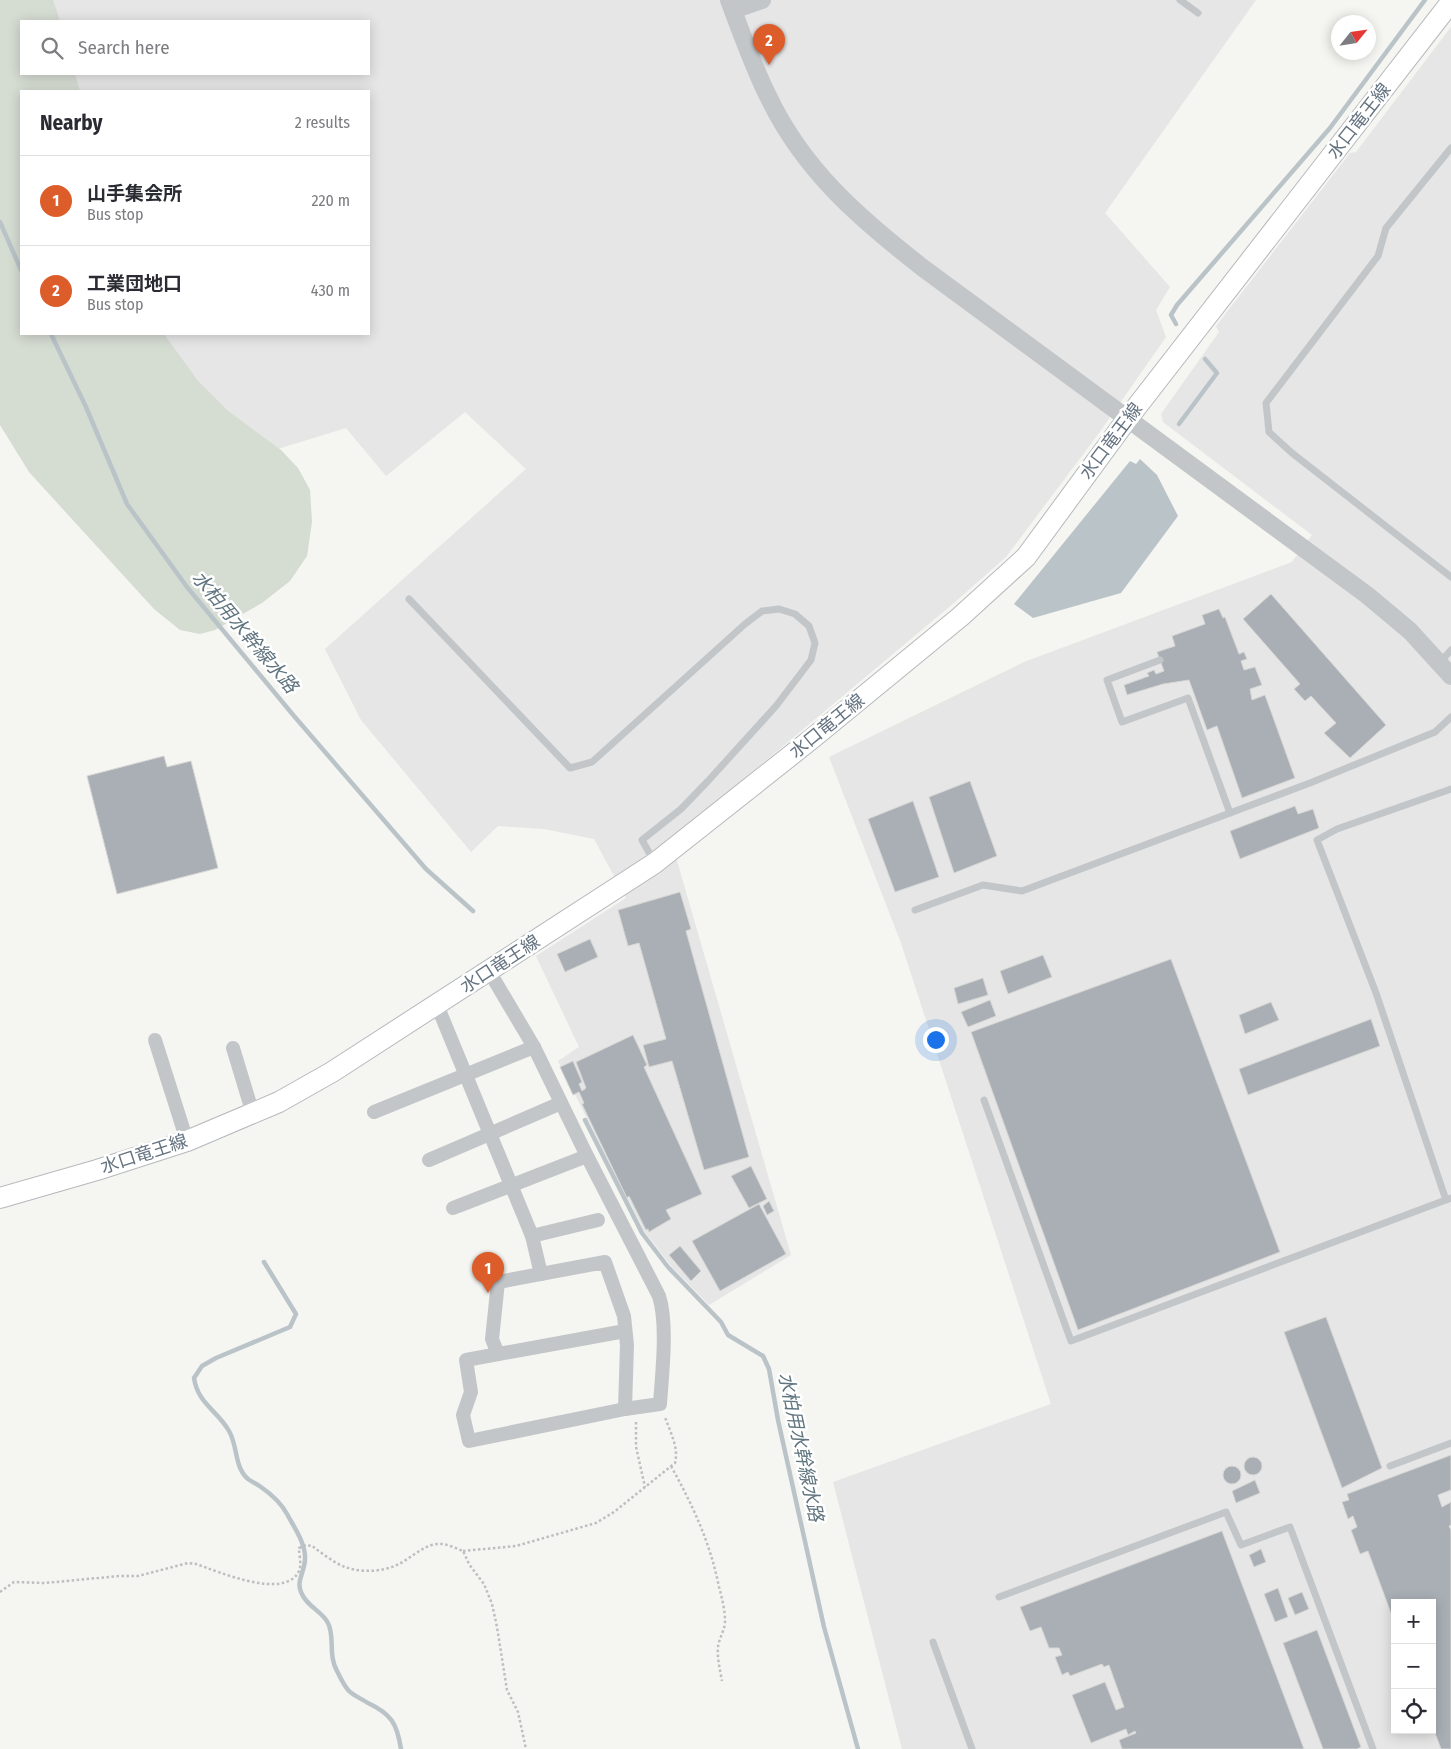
<!DOCTYPE html>
<html lang="en">
<head>
<meta charset="utf-8">
<style>
  :root { --surface:#fff; --page:#f2f2f3; --text:#2b2b33; --muted:#7c7c81; --line:#e1e1e2; --accent:#dc5d2a }
  body { margin:0; font-family:"Fira Sans Condensed","Noto Sans JP",sans-serif; background:var(--page); color:var(--text) }
  .controls { position:absolute; right:15px; bottom:15px; display:grid; overflow:hidden; border-radius:0px; box-shadow:0 2px 12px #0003 }
  .controls button { width:45px; height:45px; display:grid; place-items:center; padding:0; border:0; border-bottom:1px solid var(--line); background:var(--surface); color:var(--text); font:25px sans-serif }
  .compass { position:absolute; left:1331px; top:15px; width:45px; height:45px; border-radius:50%; background:var(--surface); box-shadow:0 2px 12px #0003; rotate:60deg }
  .you { position:absolute; left:935px; top:1039px; width:18px; height:18px; margin:-12px; border:4px solid #fff; border-radius:50%; background:#1a73e8; box-shadow:0 0 0 8px #1a73e833 }
  .badge { display:grid; place-items:center; width:32px; height:32px; border-radius:50%; background:var(--accent); color:#fff; font-size:16px; font-weight:700 }
  .pin { position:absolute; translate:-50% -41px; filter:drop-shadow(0 1px 2px #0008) }
  .pin::after { content:''; position:absolute; top:26px; width:18px; height:15px; background:inherit; clip-path:polygon(0 0,100% 0,50% 100%) }
  .list { margin:0; padding:0; list-style:none }
  h2 { display:flex; justify-content:space-between; align-items:center; height:65px; margin:0; padding:0 20px; font-size:21px }
  h2 small { font-size:16px; font-weight:400; color:var(--muted) }
  .list li { display:grid; grid-template-columns:32px 1fr auto; gap:15px; align-items:center; box-sizing:border-box; height:90px; padding:0 20px; border-top:1px solid var(--line) }
  .list b { display:block; font-size:19px; white-space:nowrap }
  .list p { margin:0; font-size:16px; white-space:nowrap; color:var(--muted) }
  .list em { font-size:16px; font-style:normal; color:var(--muted) }
  .icon { flex:none; width:28px; height:28px; fill:none; stroke:currentColor; stroke-width:2; stroke-linecap:round; stroke-linejoin:round }
  .map { position:relative; flex:none; width:1451px; height:1749px; overflow:hidden }
  .search { position:absolute; background:var(--surface); box-shadow:0 2px 12px #0003; left:20px; top:20px; width:350px; height:55px; display:flex; align-items:center; gap:12px; box-sizing:border-box; padding:0 18px; border-radius:0px; color:var(--muted); font-size:19px }
  .panel { position:absolute; background:var(--surface); box-shadow:0 2px 12px #0003; left:20px; top:90px; width:350px; height:245px; border-radius:0px }
  .map>svg:first-child { display:block }
  .built { fill:#e5e6e5; fill-rule:evenodd }
  .green { fill:#d5dcd2 }
  .water { fill:#bac4c8 }
  .lines { fill:none; stroke-linecap:round; stroke-linejoin:round }
  .stream { stroke:#bac4c8; stroke-width:4.5 }
  .building { fill:#a9afb5; stroke:#d6d6d4 }
  .secondary-casing { stroke:#b5b9bd; stroke-width:22 }
  .path { stroke:#bcbec0; stroke-width:2.5; stroke-dasharray:2.5 2.5; stroke-linecap:butt }
  .service { stroke:#c3c6c9; stroke-width:7 }
  .minor { stroke:#c3c6c9; stroke-width:14 }
  .tertiary { stroke:#c3c6c9; stroke-width:18 }
  .secondary { stroke:#fff; stroke-width:20 }
  .labels { text-anchor:middle; dominant-baseline:central; stroke-width:5; stroke-linejoin:round; paint-order:stroke }
  .street-label { font-size:18px; fill:#657381; stroke:#fff }
  .water-label { font-size:19px; font-style:italic; fill:#60757f; stroke:#fff }
</style>
</head>
<body>
<div class="map">
<svg width="1451" height="1749" viewBox="0 0 1451 1749">
  <rect width="100%" height="100%" fill="#f5f5f1"/>
  <g class="built">
    <path d="M8,0H1256L1105,213L1170,287L1156,310L1166,337L1099,433L1006,557L955,602L671,840L791,1255L709,1305L672,1267L644,1231L558,1061L579,1047L536,956L626,898L594,839L544,829L498,826L471,852L361,720L325,649L526,469L465,412L386,476L346,428L189,476L121,334H369V91H37L31,74H369V21H21Z"/>
    <path d="M1451,27V1749H902L833,1482L1051,1404L901,943L829,757L1024,662L1292,562L1312,535L1163,422L1161,414L1219,332L1216,326L1350,153L1356,152ZM1395,1603H1432V1730H1395Z"/>
  </g>
  <path class="green" d="M0,0H53L60,21H21V74H75L80,91H21V334H164L198,381L228,411L281,450L298,468L310,490L312,522L307,556L290,581L262,603L215,630L200,634L180,630L154,609L29,472L0,425Z"/>
  <path class="water" d="M1140,459L1157,475L1178,516L1121,593L1033,618L1014,604L1130,461L1136,464Z"/>
  <g class="lines">
    <g class="stream">
      <path d="M0,222L21,270"/>
      <path d="M1176,324L1171,315L1177,305L1330,128L1425,0"/>
      <path d="M51,334L86,407L127,504L187,587L294,716L426,869L473,911"/>
      <path d="M1179,424L1217,373L1205,359"/>
      <path d="M585,1120L642,1233L668,1267L721,1322L728,1335L763,1356L769,1369L778,1420L824,1627L858,1749"/>
      <path d="M264,1262L296,1314L290,1327L216,1358L202,1366L194,1378C198,1404 217,1410 229,1431C238,1446 234,1467 248,1479C252,1482 257,1484 261,1487C271,1494 281,1503 287,1514C294,1527 306,1544 305,1559C305,1571 296,1581 301,1592C306,1606 322,1611 328,1623C335,1636 328,1656 337,1671C340,1677 344,1686 349,1691C354,1696 362,1699 368,1703C391,1714 397,1723 401,1749"/>
    </g>
  </g>
  <g class="building">
    <path d="M1271,594L1386,725L1350,758L1324,733L1336,723L1311,696L1305,701L1294,689L1300,684L1243,619Z"/>
    <path d="M1219,609L1223,618L1225,617L1239,654L1244,652L1247,659L1241,661L1244,670L1255,667L1262,685L1250,689L1252,700L1265,695L1295,778L1242,798L1217,726L1207,730L1189,680L1163,684L1127,695L1124,685L1149,676L1147,673L1154,670L1156,674L1164,671L1157,652L1175,646L1172,636L1205,624L1202,615Z"/>
    <path d="M164,756L167,767L191,761L218,868L117,894L87,776Z"/>
    <path d="M970,781L997,856L954,873L929,797Z"/>
    <path d="M913,801L939,877L895,892L868,819Z"/>
    <path d="M1295,806L1298,814L1313,809L1319,828L1240,859L1230,831Z"/>
    <path d="M680,892L691,929L686,931L749,1157L704,1170L672,1061L649,1067L643,1045L666,1039L639,943L628,946L618,910Z"/>
    <path d="M590,939L598,957L565,972L557,954Z"/>
    <path d="M1043,955L1052,977L1008,994L1000,971Z"/>
    <path d="M1171,959L1280,1252L1078,1330L971,1032Z"/>
    <path d="M983,978L988,995L958,1004L954,988Z"/>
    <path d="M990,1000L996,1016L968,1027L961,1012Z"/>
    <path d="M1271,1002L1279,1020L1245,1034L1239,1015Z"/>
    <path d="M1371,1019L1380,1046L1248,1095L1239,1069Z"/>
    <path d="M633,1035L647,1065L644,1067L702,1194L666,1210L671,1219L649,1232L648,1229L646,1230L629,1196L627,1198L582,1104L584,1103L579,1092L573,1095L560,1067L573,1061L582,1082L579,1084L582,1091L586,1088L576,1062Z"/>
    <path d="M751,1166L767,1199L749,1208L731,1176Z"/>
    <path d="M769,1201L774,1211L767,1215L763,1206Z"/>
    <path d="M759,1204L786,1254L720,1291L692,1241Z"/>
    <path d="M680,1246L701,1271L691,1281L669,1255Z"/>
    <path d="M1326,1317L1382,1468L1342,1488L1284,1332Z"/>
    <path d="M1451,1455V1490L1438,1495L1442,1507L1451,1502V1525L1449,1526L1451,1530V1749H1441L1432,1725V1603H1395V1624L1368,1551L1360,1554L1351,1530L1357,1527L1353,1516L1348,1519L1342,1502L1349,1500L1347,1494Z"/>
    <circle cx="1253" cy="1466" r="9"/>
    <circle cx="1232" cy="1475" r="9"/>
    <path d="M1255,1480L1260,1493L1236,1503L1232,1491Z"/>
    <path d="M1222,1531L1304,1749H1122L1119,1740L1136,1733L1135,1731L1128,1735L1126,1729L1091,1743L1072,1695L1105,1682L1116,1710L1124,1707L1109,1665L1104,1667L1102,1664L1070,1676L1068,1672L1062,1675L1055,1657L1062,1655L1059,1648H1049L1041,1627L1030,1631L1020,1607Z"/>
    <path d="M1261,1549L1266,1562L1254,1567L1249,1555Z"/>
    <path d="M1278,1588L1288,1617L1275,1622L1264,1594Z"/>
    <path d="M1302,1592L1309,1609L1295,1615L1288,1598Z"/>
    <path d="M1317,1630L1361,1747L1357,1749H1323L1283,1643Z"/>
  </g>
  <g class="lines">
    <g class="secondary-casing">
      <path id="secondary" d="M0,1198L97,1170L187,1141L279,1102L332,1072L655,863L814,737L960,617L1026,557L1128,418L1451,2"/>
    </g>
    <g class="path">
      <path d="M636,1422V1447L645,1487"/>
      <path d="M671,1466C693,1506 710,1542 719,1587C722,1598 725,1610 725,1621C725,1630 719,1638 718,1647C717,1658 720,1670 722,1681"/>
      <path d="M463,1551L516,1546L596,1523L614,1512L675,1463C679,1447 670,1432 665,1417"/>
      <path d="M0,1592L14,1582L45,1583L119,1576H138L188,1563L196,1564C217,1571 285,1601 299,1571C302,1564 299,1555 299,1548L306,1545L312,1546C322,1553 334,1563 345,1567C362,1573 383,1572 399,1564C411,1558 422,1546 437,1544C446,1543 455,1548 463,1551L469,1564L484,1584L492,1604L497,1627L507,1690L518,1712L526,1749"/>
    </g>
    <g class="service">
      <path d="M1180,0L1198,13"/>
      <path d="M1451,148L1386,228L1378,256L1266,403L1269,432L1292,453L1451,577"/>
      <path d="M409,599L570,768L592,762L745,624L762,611L779,609L795,614L809,626L815,643L811,660L776,706L708,781L681,809L642,840L655,863"/>
      <path d="M1160,660L1107,680L1122,722L1188,698L1230,813"/>
      <path d="M1440,662L1451,650"/>
      <path d="M915,910L983,885L1022,891L1310,783L1435,732L1451,717"/>
      <path d="M984,1100L1071,1341L1451,1198"/>
      <path d="M1446,1200L1376,993L1317,840L1337,829L1451,789"/>
      <path d="M1390,1466L1451,1443"/>
      <path d="M999,1597L1226,1512L1241,1545L1290,1527L1373,1749"/>
      <path d="M933,1642L972,1749"/>
    </g>
    <g class="minor">
      <path d="M489,971L534,1047L587,1156L659,1296C668,1324 662,1374 660,1404L625,1409L469,1441L463,1415L471,1392L466,1360L625,1331"/>
      <path d="M437,1005L532,1236L541,1274"/>
      <path d="M155,1040L187,1141"/>
      <path d="M233,1048L253,1114"/>
      <path d="M374,1112L534,1047"/>
      <path d="M429,1160L561,1103"/>
      <path d="M453,1208L587,1156"/>
      <path d="M532,1236L598,1220"/>
      <path d="M498,1354L492,1339L498,1282L605,1262L624,1316L627,1345L625,1409"/>
    </g>
    <g class="tertiary">
      <path d="M729,0C741,32 753,66 768,96C803,170 859,218 923,268L1367,595L1410,631L1451,676"/>
      <path d="M733,10L762,0"/>
    </g>
    <use href="#secondary" class="secondary"/>
  </g>
  <g class="labels">
    <g class="street-label">
      <text transform="translate(1359 121) rotate(-52)">水口竜王線</text>
      <text transform="translate(1111 441) rotate(-53)">水口竜王線</text>
      <text transform="translate(827 726) rotate(-39)">水口竜王線</text>
      <text transform="translate(500 964) rotate(-33)">水口竜王線</text>
      <text transform="translate(144 1154) rotate(-18)">水口竜王線</text>
    </g>
    <g class="water-label">
      <text transform="translate(245 632) rotate(50)">水柏用水幹線水路</text>
      <text transform="translate(801 1447) rotate(78)">水柏用水幹線水路</text>
    </g>
  </g>
</svg>
<div class="controls">
<button>+</button>
<button>−</button>
<button><svg class="icon" aria-label="locate" viewBox="0 0 24 24"><circle cx="12" cy="12" r="6"/><path d="M12 2v4M12 18v4M2 12h4M18 12h4"/></svg></button>
</div>
<svg class="compass" viewBox="-18 -18 36 36"><path d="M0-13l5 13h-10z" fill="#e53935"/><path d="M0 13l5-13h-10z" fill="#7c7c81"/></svg>
<div class="you"></div>
<div class="pin badge" style="left:488px;top:1293px">1</div>
<div class="pin badge" style="left:769px;top:65px">2</div>
<div class="search"><svg class="icon" aria-label="search" viewBox="0 0 24 24"><circle cx="10" cy="10" r="6"/><path d="M15 15l6 6"/></svg>Search here</div>
<section class="panel">
<h2>Nearby<small>2 results</small></h2>
<ul class="list">
<li><span class="badge">1</span><div><b>山手集会所</b><p>Bus stop</p></div><em>220 m</em></li>
<li><span class="badge">2</span><div><b>工業団地口</b><p>Bus stop</p></div><em>430 m</em></li>
</ul>
</section>
</div>
</body>
</html>
